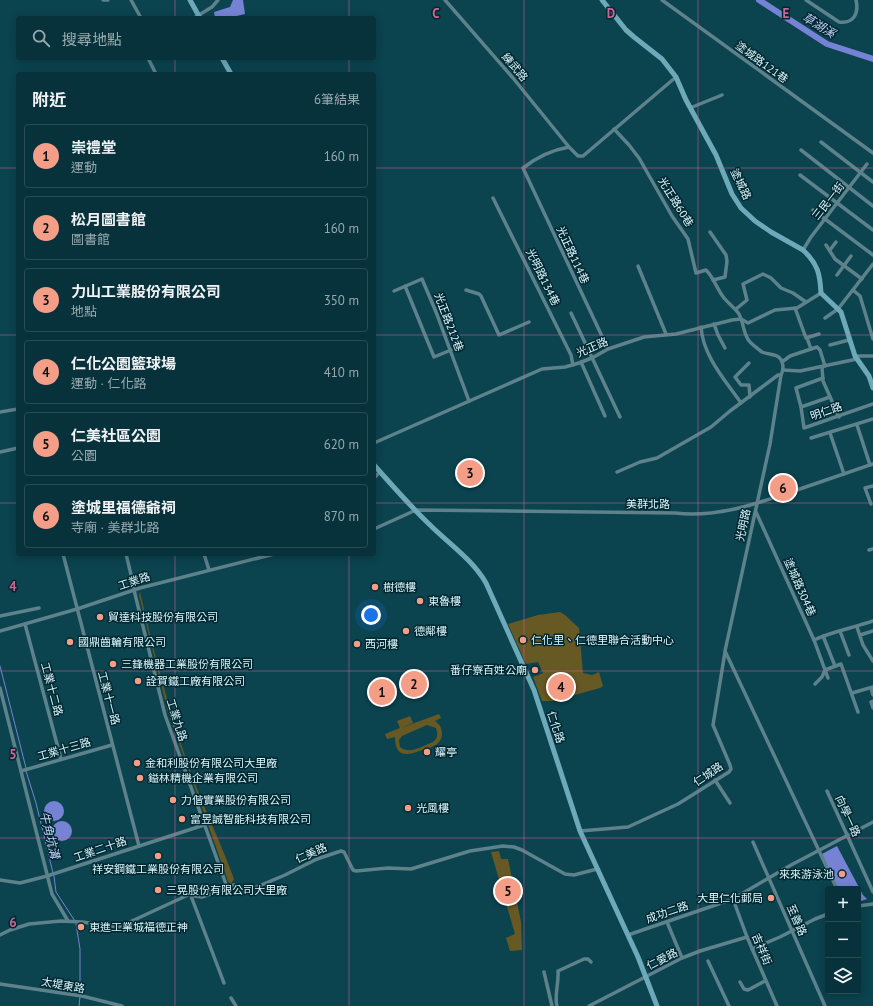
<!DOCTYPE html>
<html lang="zh-TW">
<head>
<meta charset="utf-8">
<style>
  :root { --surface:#08323b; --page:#113a42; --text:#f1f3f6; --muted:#98aaaf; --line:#294d55; --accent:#f49e88 }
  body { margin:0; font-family:"PT Sans","Noto Sans TC",sans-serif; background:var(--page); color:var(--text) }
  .controls { position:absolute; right:12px; bottom:12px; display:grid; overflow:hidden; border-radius:4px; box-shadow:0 2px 10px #0003 }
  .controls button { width:36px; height:36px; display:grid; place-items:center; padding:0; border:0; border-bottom:1px solid var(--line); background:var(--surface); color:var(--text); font:20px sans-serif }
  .you { position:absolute; left:371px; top:615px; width:14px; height:14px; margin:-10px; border:3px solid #fff; border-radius:50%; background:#1a73e8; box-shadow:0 0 0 6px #1a73e833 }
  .badge { display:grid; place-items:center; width:26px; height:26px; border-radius:50%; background:var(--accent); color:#111; font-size:13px; font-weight:700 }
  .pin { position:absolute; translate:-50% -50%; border:2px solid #fff; box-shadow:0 1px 4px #0006 }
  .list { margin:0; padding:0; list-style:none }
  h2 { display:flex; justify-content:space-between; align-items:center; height:52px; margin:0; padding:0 16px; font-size:17px }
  h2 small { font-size:13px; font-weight:400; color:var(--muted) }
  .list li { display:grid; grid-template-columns:26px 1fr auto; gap:12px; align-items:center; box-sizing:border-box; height:64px; margin:0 8px 8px; padding:0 8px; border:1px solid var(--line); border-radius:4px }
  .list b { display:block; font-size:15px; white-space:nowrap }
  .list p { margin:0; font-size:13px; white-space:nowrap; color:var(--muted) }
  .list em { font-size:13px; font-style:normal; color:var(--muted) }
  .icon { flex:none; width:22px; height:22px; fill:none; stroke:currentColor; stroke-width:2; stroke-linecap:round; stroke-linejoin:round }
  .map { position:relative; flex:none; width:873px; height:1006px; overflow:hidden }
  .search { position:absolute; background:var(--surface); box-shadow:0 2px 10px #0003; left:16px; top:16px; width:360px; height:44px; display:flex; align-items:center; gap:10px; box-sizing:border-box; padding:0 14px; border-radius:4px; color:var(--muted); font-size:15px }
  .panel { position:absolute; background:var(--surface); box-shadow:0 2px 10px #0003; left:16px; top:72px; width:360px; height:484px; border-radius:4px }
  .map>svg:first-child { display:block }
  .green { fill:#665924; fill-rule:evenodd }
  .water { fill:#7683d5 }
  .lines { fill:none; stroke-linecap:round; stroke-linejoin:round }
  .stream { stroke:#7683d5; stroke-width:1 }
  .river { stroke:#7683d5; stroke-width:6 }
  .street { stroke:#5d828b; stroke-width:3.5 }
  .secondary { stroke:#6da9b8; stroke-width:5 }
  .grid { fill:none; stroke:#cb6694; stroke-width:1; stroke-opacity:0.55 }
  .poi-dot { fill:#f49e88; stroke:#002831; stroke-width:1.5 }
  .labels { text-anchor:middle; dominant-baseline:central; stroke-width:3; stroke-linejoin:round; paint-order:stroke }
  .street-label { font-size:11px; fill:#dcf6fd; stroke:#002831 }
  .poi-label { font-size:11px; fill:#dcf6fd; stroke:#002831; text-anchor:start }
  .water-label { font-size:12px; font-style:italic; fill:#c5cffa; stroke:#002831 }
  .grid-label { font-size:13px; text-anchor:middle; font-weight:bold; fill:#cb6694; stroke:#002831; stroke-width:3; stroke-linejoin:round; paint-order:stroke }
</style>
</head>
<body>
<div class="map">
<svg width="873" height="1006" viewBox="0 0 873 1006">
  <rect width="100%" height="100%" fill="#0b434f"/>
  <g class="green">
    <path d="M140,592C155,658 172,723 196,786C208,817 223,848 234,879L231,884H230L228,881L168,712L139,595Z"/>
    <path d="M560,612L565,615L579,628L583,673L592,675L599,672L603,686L600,688L553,701H542L533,677L543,673L538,662L526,664L508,624L538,615Z"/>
    <path d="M439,714L441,718L435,721C443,726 445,738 437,744C433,747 427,749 422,750C407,756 395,758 395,737L387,739L385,734L400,728L397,721L410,716L413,723L401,728ZM427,725L436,728C438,734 438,738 433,742C422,746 410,755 400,747L399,740L402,736Z"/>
    <path d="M499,851L501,859H508L521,922L522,950L510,951L506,938L515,934L491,852Z"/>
  </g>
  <g class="water">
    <path d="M233,0H243L245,14L228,18H215L214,12L230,7Z"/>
    <circle cx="54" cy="811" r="10"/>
    <circle cx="62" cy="831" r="10"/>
    <path d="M837,846L863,895L867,899L858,902V889H838L822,854Z"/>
  </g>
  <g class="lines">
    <g class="stream">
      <path d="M0,666L26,768"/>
      <path d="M26,771L36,803L53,873"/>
      <path d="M54,876L56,892L75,921"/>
      <path d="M76,924L80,949V994"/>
      <path d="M79,1006L80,997"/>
    </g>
    <path class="river" d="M759,0L827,44L873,59"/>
    <g class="street">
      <path d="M103,0H108"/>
      <path d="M131,0L141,18"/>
      <path d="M445,0L513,78L569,147"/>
      <path d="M662,0L873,153"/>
      <path d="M806,0L839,22C854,24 859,13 856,0"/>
      <path d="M194,18L212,7L218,0"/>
      <path d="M148,58L156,74"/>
      <path d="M690,108L722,95"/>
      <path d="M614,129L629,145L639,158L672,216L688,239L696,273L706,270C714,278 717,289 724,298C729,304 735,308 739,314C744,323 743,335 750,342C754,346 758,349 762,352C767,354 772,354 777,356C784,360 784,369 781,375L770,444L725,651L837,889"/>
      <path d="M821,142L873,182"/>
      <path d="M801,150L873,206"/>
      <path d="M800,175L873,230"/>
      <path d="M493,198L571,355L573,365"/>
      <path d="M813,210L873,255"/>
      <path d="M710,232L726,255L727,261L725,277L713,280"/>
      <path d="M826,245L835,259L862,279"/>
      <path d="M803,250L811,237L867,164"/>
      <path d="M830,250L836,242"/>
      <path d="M638,266L666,334"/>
      <path d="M837,275L851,256"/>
      <path d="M405,286L434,357L451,350"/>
      <path d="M466,290L479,294L481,296L499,335L529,322"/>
      <path d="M853,290L860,296L873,339"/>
      <path d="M394,291L422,279L436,312L469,401"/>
      <path d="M795,308L806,338L819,334"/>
      <path d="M736,309L747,300L743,284L763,274L771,278L781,288L793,293L806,302"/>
      <path d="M571,313L620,417"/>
      <path d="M825,318L838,309L873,264"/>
      <path d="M714,324L718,335L725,348"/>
      <path d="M701,327C703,356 725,380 741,403"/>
      <path d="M807,338L811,349"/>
      <path d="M830,345L849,340"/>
      <path d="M608,349L523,168C537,157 552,150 569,147L578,156H583L676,77"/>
      <path d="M855,356H873"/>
      <path d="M581,362L605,416"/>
      <path d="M782,362L790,356L817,347L820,350L825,366"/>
      <path d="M749,363L735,377L741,385H749L750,397"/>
      <path d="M822,367L823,381L839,417"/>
      <path d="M783,370L800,371L857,359"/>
      <path d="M823,378L796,388L801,407L804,428L873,404"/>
      <path d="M801,407L830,397"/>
      <path d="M0,412L18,409"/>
      <path d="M857,425L870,465"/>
      <path d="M830,433L844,474"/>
      <path d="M811,438L873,419"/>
      <path d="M374,443L542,369L565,367L579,363L592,358L608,349L644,337L676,334L732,320L741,319L748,323L775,310L797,308L821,293"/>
      <path d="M0,452L18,448"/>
      <path d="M617,472L640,462L657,458L711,427L730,411L778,375H781"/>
      <path d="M374,478L380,472"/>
      <path d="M871,504L865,488L873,486"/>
      <path d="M756,512L814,640L828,678"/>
      <path d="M374,529L416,510L675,513C716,518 756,504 794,491C821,482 847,473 873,464"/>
      <path d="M869,550L873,549"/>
      <path d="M63,554L139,846"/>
      <path d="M126,554L134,587V590L165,715L227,887"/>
      <path d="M204,554L209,570"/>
      <path d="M0,616L39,608"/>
      <path d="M25,624L61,759"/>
      <path d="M857,627L863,645L873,661"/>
      <path d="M0,631L77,609L140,588L274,554"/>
      <path d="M840,631L849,655"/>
      <path d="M860,635L873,631"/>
      <path d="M823,636L835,666"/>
      <path d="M814,640C833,631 853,628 873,621"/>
      <path d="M825,670L841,664L858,712"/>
      <path d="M815,684L822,677L825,670"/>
      <path d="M0,688L52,894L68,921"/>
      <path d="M871,688L873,695"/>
      <path d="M852,693L873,687"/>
      <path d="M873,701L871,702L873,708"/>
      <path d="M21,771L112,745"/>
      <path d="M715,780L730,803"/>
      <path d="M827,791L873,892"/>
      <path d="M580,831L628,827L678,804L729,772L731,769L730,765L713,725L725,652"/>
      <path d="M753,842L825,1006"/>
      <path d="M0,880L20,883L47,876L204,825"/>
      <path d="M191,896L224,983"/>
      <path d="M733,899L747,937L777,1006"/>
      <path d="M858,906L873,904"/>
      <path d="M667,922L682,958"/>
      <path d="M0,935L10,930L29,924L61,921L82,922L119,927L188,895L202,897L234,885C239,886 240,892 245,892L285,875L317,859L341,851L344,852L353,870L356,871L388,868L411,869L470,851L503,846L514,847L522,850L565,874L574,875L597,869"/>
      <path d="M628,935L733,899L791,865L873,822"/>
      <path d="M752,949L780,937L815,919L828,914"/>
      <path d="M708,961L729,1006"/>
      <path d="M544,972L552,1006"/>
      <path d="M740,982L744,989L748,990L765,981"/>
      <path d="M0,984L82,996L122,1006"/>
      <path d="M231,998L236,1006"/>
      <path d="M557,1006C554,996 559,984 558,971L584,959H588L591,962"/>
      <path d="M589,1006L682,958L700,951L747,937"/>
    </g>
    <g class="secondary">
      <path d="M190,0L200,18"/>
      <path d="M602,0L626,30L634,37L662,59L676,77L686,100L716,155L732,194L741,208L755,221L771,232L803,250C818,264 820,274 821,293L841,312L855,356L869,376L873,388"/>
      <path d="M222,58L231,74"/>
      <path d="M374,465C392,485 409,505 429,524C449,544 472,559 486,583L534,690L580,831L638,957L657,1006"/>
    </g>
  </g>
  <path class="grid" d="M175,0V18M349,0V18M524,0V1006M698,0V1006M175,58V74M349,58V74M0,168H18M374,168H873M0,335H18M374,335H873M0,503H18M374,503H873M175,554V1006M349,554V1006M0,671H873M0,838H873"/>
  <g class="poi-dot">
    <circle cx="375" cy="587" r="4"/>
    <circle cx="420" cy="601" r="4"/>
    <circle cx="100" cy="617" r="4"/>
    <circle cx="406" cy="631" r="4"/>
    <circle cx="523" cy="640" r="4"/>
    <circle cx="70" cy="642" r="4"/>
    <circle cx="357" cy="644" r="4"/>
    <circle cx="113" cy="664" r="4"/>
    <circle cx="535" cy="670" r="4"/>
    <circle cx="138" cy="681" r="4"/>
    <circle cx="427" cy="752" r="4"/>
    <circle cx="137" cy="763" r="4"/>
    <circle cx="140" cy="778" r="4"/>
    <circle cx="173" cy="800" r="4"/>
    <circle cx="408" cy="808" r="4"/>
    <circle cx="182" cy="819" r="4"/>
    <circle cx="158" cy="856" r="4"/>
    <circle cx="842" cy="874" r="4"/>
    <circle cx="158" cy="890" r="4"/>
    <circle cx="771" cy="898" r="4"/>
    <circle cx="81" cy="927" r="4"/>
  </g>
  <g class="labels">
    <g class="street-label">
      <text transform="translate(762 62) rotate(36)">塗城路121巷</text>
      <text transform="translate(515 67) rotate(50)">練武路</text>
      <text transform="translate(741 184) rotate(64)">塗城路</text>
      <text transform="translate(828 201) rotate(-52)">三民一街</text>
      <text transform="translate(676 202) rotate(58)">光正路60巷</text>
      <text transform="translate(573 255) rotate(65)">光正路114巷</text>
      <text transform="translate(543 277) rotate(64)">光明路134巷</text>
      <text transform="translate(449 322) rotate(69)">光正路212巷</text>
      <text transform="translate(592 347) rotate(-23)">光正路</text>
      <text transform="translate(826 411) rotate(-19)">明仁路</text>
      <text x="648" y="504">美群北路</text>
      <text transform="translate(743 525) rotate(-78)">光明路</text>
      <text transform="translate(134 581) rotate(-18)">工業路</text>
      <text transform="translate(800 587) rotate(66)">塗城路304巷</text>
      <text transform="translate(52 689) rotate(75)">工業十二路</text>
      <text transform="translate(109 698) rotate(75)">工業十一路</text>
      <text transform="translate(177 720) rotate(72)">工業九路</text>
      <text transform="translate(556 727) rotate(72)">仁化路</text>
      <text transform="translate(64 749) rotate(-16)">工業十三路</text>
      <text transform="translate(708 774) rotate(-34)">仁城路</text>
      <text transform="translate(848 816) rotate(65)">向學一路</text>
      <text transform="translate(100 849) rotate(-19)">工業二十路</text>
      <text transform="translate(311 853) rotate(-24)">仁美路</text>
      <text transform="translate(667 912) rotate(-19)">成功二路</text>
      <text transform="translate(797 920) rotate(66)">至善路</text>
      <text transform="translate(762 949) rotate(67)">吉祥街</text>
      <text transform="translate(662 959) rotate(-27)">仁愛路</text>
      <text transform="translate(63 985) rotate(10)">太堤東路</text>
    </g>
    <g class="poi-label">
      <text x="383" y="587">樹德樓</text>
      <text x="428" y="601">東魯樓</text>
      <text x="108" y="617">貿達科技股份有限公司</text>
      <text x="414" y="631">德鄰樓</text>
      <text x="531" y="640">仁化里、仁德里聯合活動中心</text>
      <text x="78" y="642">國鼎齒輪有限公司</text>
      <text x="365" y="644">西河樓</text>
      <text x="121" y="664">三鋒機器工業股份有限公司</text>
      <text x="527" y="670" text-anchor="end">番仔寮百姓公廟</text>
      <text x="146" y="681">詮賀鐵工廠有限公司</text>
      <text x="435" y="752">耀亭</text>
      <text x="145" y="763">金和利股份有限公司大里廠</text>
      <text x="148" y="778">鎰林精機企業有限公司</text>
      <text x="181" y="800">力偕實業股份有限公司</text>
      <text x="416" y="808">光風樓</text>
      <text x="190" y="819">富昱誠智能科技有限公司</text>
      <text x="158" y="869" text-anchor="middle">祥安鋼鐵工業股份有限公司</text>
      <text x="834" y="874" text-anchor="end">來來游泳池</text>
      <text x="166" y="890">三晃股份有限公司大里廠</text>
      <text x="763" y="898" text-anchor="end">大里仁化郵局</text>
      <text x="89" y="927">東進工業城福德正神</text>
    </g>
    <g class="water-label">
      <text transform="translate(819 25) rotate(31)">草湖溪</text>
      <text transform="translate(50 835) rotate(76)">牛角坑溝</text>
    </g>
  </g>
  <g class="grid-label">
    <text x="436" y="18">C</text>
    <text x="611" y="18">D</text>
    <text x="786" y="18">E</text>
    <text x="13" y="591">4</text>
    <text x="13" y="759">5</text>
    <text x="13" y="927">6</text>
  </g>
</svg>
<div class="controls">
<button>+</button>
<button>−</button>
<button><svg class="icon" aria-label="layers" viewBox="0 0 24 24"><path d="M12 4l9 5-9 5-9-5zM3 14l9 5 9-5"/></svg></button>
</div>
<div class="you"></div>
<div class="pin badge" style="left:382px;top:692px">1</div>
<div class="pin badge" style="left:414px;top:684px">2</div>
<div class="pin badge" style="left:470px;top:473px">3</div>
<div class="pin badge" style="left:561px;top:687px">4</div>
<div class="pin badge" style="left:508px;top:891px">5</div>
<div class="pin badge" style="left:783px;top:488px">6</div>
<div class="search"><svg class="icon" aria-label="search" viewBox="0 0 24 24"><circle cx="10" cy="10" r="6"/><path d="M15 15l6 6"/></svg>搜尋地點</div>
<section class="panel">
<h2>附近<small>6筆結果</small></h2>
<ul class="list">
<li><span class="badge">1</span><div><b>崇禮堂</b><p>運動</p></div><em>160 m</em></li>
<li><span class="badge">2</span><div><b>松月圖書館</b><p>圖書館</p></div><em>160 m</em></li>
<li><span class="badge">3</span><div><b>力山工業股份有限公司</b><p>地點</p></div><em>350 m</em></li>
<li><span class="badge">4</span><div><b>仁化公園籃球場</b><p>運動 · 仁化路</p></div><em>410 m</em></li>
<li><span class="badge">5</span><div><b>仁美社區公園</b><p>公園</p></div><em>620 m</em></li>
<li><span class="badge">6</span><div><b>塗城里福德爺祠</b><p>寺廟 · 美群北路</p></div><em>870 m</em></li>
</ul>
</section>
</div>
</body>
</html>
